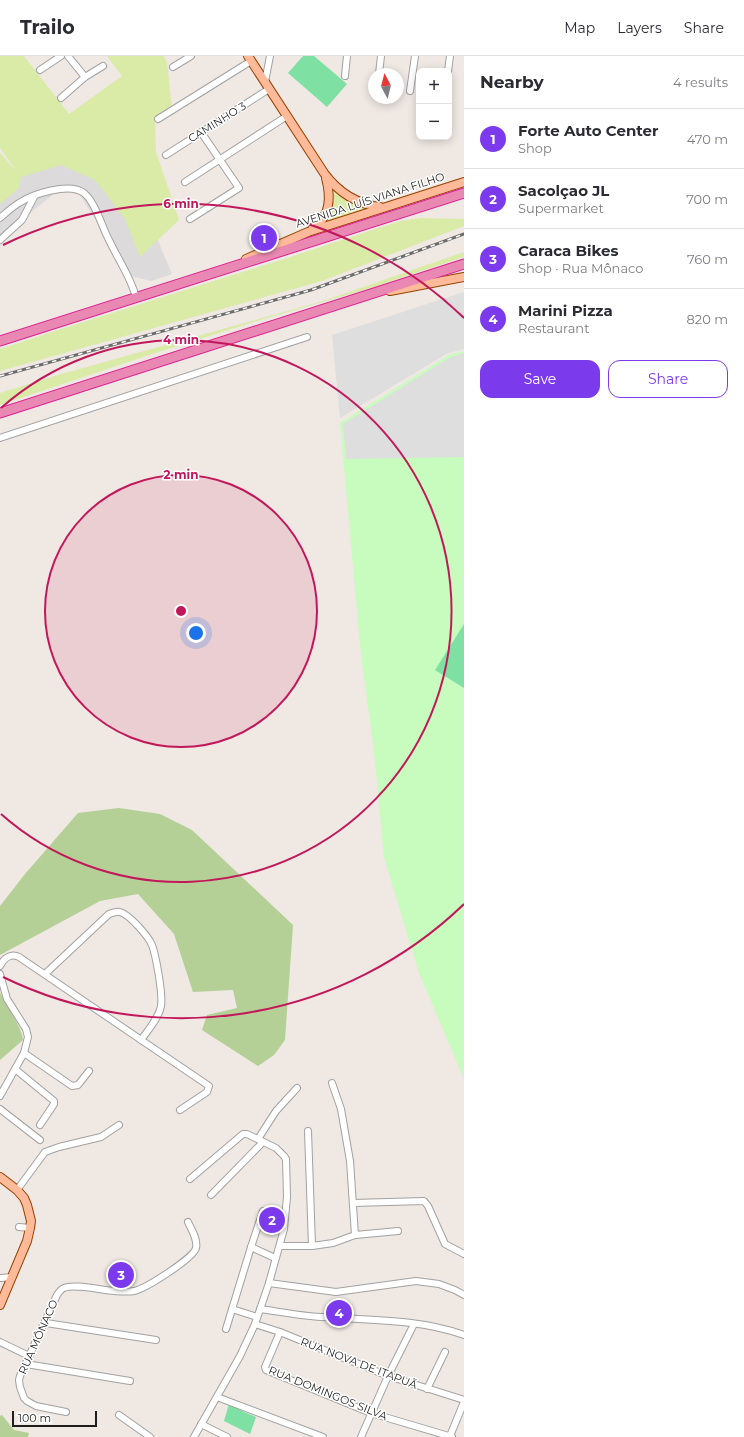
<!DOCTYPE html>
<html lang="en">
<head>
<meta charset="utf-8">
<style>
  :root { --surface:#fff; --page:#f2f2f3; --text:#2b2b33; --muted:#7c7c81; --line:#e1e1e2; --accent:#7c3aed }
  body { margin:0; font-family:Montserrat,sans-serif; background:var(--page); color:var(--text) }
  .controls { position:absolute; right:12px; top:12px; display:grid; overflow:hidden; border-radius:8px; box-shadow:0 2px 10px #0003 }
  .controls button { width:36px; height:36px; display:grid; place-items:center; padding:0; border:0; border-bottom:1px solid var(--line); background:var(--surface); color:var(--text); font:20px sans-serif }
  .compass { position:absolute; left:368px; top:12px; width:36px; height:36px; border-radius:50%; background:var(--surface); box-shadow:0 2px 10px #0003; rotate:353deg }
  .scale { position:absolute; left:12px; bottom:10px; width:85px; box-sizing:border-box; padding-left:4px; border:2px solid #1e1e1e; border-top:0; font-size:11px; line-height:14px; white-space:nowrap; color:#1e1e1e; -webkit-text-stroke:3px #fff; paint-order:stroke }
  .you { position:absolute; left:196px; top:577px; width:14px; height:14px; margin:-10px; border:3px solid #fff; border-radius:50%; background:#1a73e8; box-shadow:0 0 0 6px #1a73e833 }
  .badge { display:grid; place-items:center; width:26px; height:26px; border-radius:50%; background:var(--accent); color:#fff; font-size:13px; font-weight:700 }
  .pin { position:absolute; translate:-50% -50%; border:2px solid #fff; box-shadow:0 1px 4px #0006 }
  .list { margin:0; padding:0; list-style:none }
  h2 { display:flex; justify-content:space-between; align-items:center; height:52px; margin:0; padding:0 16px; font-size:17px }
  h2 small { font-size:13px; font-weight:400; color:var(--muted) }
  .list li { display:grid; grid-template-columns:26px 1fr auto; gap:12px; align-items:center; box-sizing:border-box; height:60px; padding:0 16px; border-top:1px solid var(--line) }
  .list b { display:block; font-size:15px; white-space:nowrap }
  .list p { margin:0; font-size:13px; white-space:nowrap; color:var(--muted) }
  .list em { font-size:13px; font-style:normal; color:var(--muted) }
  .actions { display:flex; gap:8px; padding:12px 16px }
  .actions a { flex:1; padding:9px 0; border:1px solid var(--accent); border-radius:12px; text-align:center; font-size:14px; color:var(--accent) }
  .actions .main { background:var(--accent); color:#fff }
  .map { position:relative; flex:none; width:464px; height:1381px; overflow:hidden }
  header { display:flex; align-items:center; gap:24px; box-sizing:border-box; height:56px; padding:0 20px; background:var(--surface); border-bottom:1px solid var(--line) }
  header strong { font-size:19px }
  nav { display:flex; gap:22px; margin-inline-start:auto; font-size:14px }
  main { display:flex }
  aside { flex:1; background:var(--surface) }
  .map>svg:first-child { display:block }
  .residential { fill:#dcdadb }
  .grass { fill:#d9eba7 }
  .forest { fill:#b5d096 }
  .park { fill:#c8fbbe }
  .pitch { fill:#7ee1a3 }
  .parking { fill:#dedede }
  .lines { fill:none; stroke-linecap:round; stroke-linejoin:round }
  .minor-casing { stroke:#a2a2a2; stroke-width:8 }
  .major-casing { stroke:#974000; stroke-width:10 }
  .highway-casing { stroke:#de1f8f; stroke-width:11 }
  .minor { stroke:#fff; stroke-width:6 }
  .major { stroke:#feba99; stroke-width:8 }
  .highway { stroke:#e988b2; stroke-width:9 }
  .rail-casing { stroke:#6c6c6c; stroke-width:3 }
  .rail { stroke:#fff; stroke-width:1.5; stroke-dasharray:4.5; stroke-linecap:butt }
  .ring { fill:none; stroke:#c2185b; stroke-width:2 }
  .labels { text-anchor:middle; dominant-baseline:central; stroke-width:3; stroke-linejoin:round; paint-order:stroke }
  .street-label { font-size:11px; fill:#1e1e1e; stroke:#fff }
  .centre { fill:#c2185b; stroke:#fff; stroke-width:2 }
  .ring-label { font-size:12px; text-anchor:middle; font-weight:bold; fill:#c2185b; stroke:#fff; stroke-width:3; stroke-linejoin:round; paint-order:stroke }
</style>
</head>
<body>
<header>
<strong>Trailo</strong>
<nav><a>Map</a><a>Layers</a><a>Share</a></nav>
</header>
<main>
<div class="map">
<svg width="464" height="1381" viewBox="0 0 464 1381">
  <rect width="100%" height="100%" fill="#efe8e3"/>
  <path class="residential" d="M47,94L67,97L149,164L172,218L151,225L131,220L78,136L55,137L0,181V122Z"/>
  <g class="grass">
    <path d="M0,0H24L69,58L122,20L107,0H163L167,6L172,54L155,65L156,96L179,164L140,201L125,163L95,124L61,109L21,121L19,132L0,148V97L17,116L0,92Z"/>
    <path d="M334,134L370,153L326,166C335,156 334,146 334,134Z"/>
    <path d="M421,162L464,163V170L322,225L0,315V293L58,274L287,202L400,165Z"/>
    <path d="M464,196V201L371,232L257,265L152,298L0,349V337L58,319L323,245Z"/>
  </g>
  <g class="forest">
    <path d="M119,752L160,758L192,774L293,869L285,984L274,999L258,1010L202,974L207,959L237,952L233,934L193,936L174,878L138,838L100,845L0,899V850L25,818L78,757Z"/>
    <path d="M0,936C6,950 22,971 23,984L0,1004Z"/>
    <path d="M2,1359L14,1374L29,1377L28,1381H0V1360Z"/>
  </g>
  <path class="park" d="M464,295V1023L419,917L384,801L374,695L361,599L340,367L449,299Z"/>
  <g class="pitch">
    <path d="M303,0H314L347,28L327,51L288,17Z"/>
    <path d="M464,568V632L435,614Z"/>
    <path d="M229,1348L244,1356L256,1361L250,1378L224,1365Z"/>
  </g>
  <g class="parking">
    <path d="M464,236V293L448,297L340,362L332,279Z"/>
    <path d="M464,297V401L346,403L343,368L449,302Z"/>
  </g>
  <g class="lines">
    <g class="minor-casing">
      <g id="minor">
        <path d="M68,0L85,21"/>
        <path d="M173,11L191,0"/>
        <path d="M40,14L61,0"/>
        <path d="M448,15L450,0"/>
        <path d="M379,18L381,0"/>
        <path d="M345,20L347,0"/>
        <path d="M265,26L270,0"/>
        <path d="M410,35L415,0"/>
        <path d="M61,42L85,21L103,10"/>
        <path d="M158,63L251,5"/>
        <path d="M166,99L269,33"/>
        <path d="M185,126L287,60"/>
        <path d="M0,162C6,157 12,151 19,147C33,138 69,126 84,137C96,147 102,172 110,186C119,205 130,220 136,241"/>
        <path d="M190,163L239,132L201,76"/>
        <path d="M0,184L22,164L34,141"/>
        <path d="M0,382L307,281"/>
        <path d="M0,910C4,902 11,897 19,901L209,1030L207,1036L180,1054"/>
        <path d="M0,918L7,943L26,973L28,981L24,997L0,1040"/>
        <path d="M45,918L109,858C112,857 117,855 120,856C130,859 148,880 152,889C156,900 163,938 161,950C159,962 148,974 141,984"/>
        <path d="M24,997L72,1030L78,1029L89,1015"/>
        <path d="M15,1013L54,1045V1048L40,1069"/>
        <path d="M332,1027L341,1053L350,1105L355,1179"/>
        <path d="M0,1053L40,1084"/>
        <path d="M308,1075L312,1190"/>
        <path d="M258,1083L276,1055L297,1032"/>
        <path d="M190,1123L243,1078H247L276,1092L284,1100L286,1103L287,1141L284,1173L269,1227L255,1268L240,1300L194,1381"/>
        <path d="M17,1134L45,1096L59,1091L101,1081L119,1069"/>
        <path d="M211,1139L263,1086"/>
        <path d="M353,1147L424,1145L428,1150L445,1188L464,1198"/>
        <path d="M19,1171L30,1172"/>
        <path d="M280,1190H312L333,1187L355,1179L398,1175"/>
        <path d="M251,1191L275,1202"/>
        <path d="M1,1222L12,1221"/>
        <path d="M269,1227L336,1236L416,1225L439,1228L455,1234L464,1239"/>
        <path d="M232,1253L257,1261"/>
        <path d="M260,1253C281,1256 301,1260 321,1261C368,1264 419,1263 464,1279"/>
        <path d="M46,1267L156,1284"/>
        <path d="M255,1268L280,1276L388,1320L464,1344"/>
        <path d="M226,1273L251,1191L263,1155"/>
        <path d="M280,1276L265,1311L266,1314L371,1357L452,1381"/>
        <path d="M0,1286L29,1300"/>
        <path d="M26,1308L130,1325"/>
        <path d="M427,1333L445,1296"/>
        <path d="M217,1341L323,1381"/>
        <path d="M66,1356L36,1350L27,1345L24,1342L20,1331L19,1324L20,1320L57,1239C59,1236 61,1233 64,1232C78,1226 115,1239 134,1235C145,1233 194,1202 196,1192C198,1183 191,1173 188,1166"/>
        <path d="M119,1359L150,1381"/>
        <path d="M201,1368L227,1381"/>
        <path d="M450,1380L464,1346"/>
        <path d="M361,1381L388,1320L414,1268"/>
      </g>
    </g>
    <g class="major-casing">
      <g id="major">
        <path d="M248,0L324,117C338,136 357,148 380,151"/>
        <path d="M313,172C331,160 331,141 326,122"/>
        <path d="M246,203L308,176L464,126"/>
        <path d="M390,235L464,221"/>
        <path d="M0,1121L17,1134L24,1142L27,1149L31,1165L30,1172L27,1185L0,1249"/>
      </g>
    </g>
    <g class="highway-casing">
      <g id="highway">
        <path d="M0,285L464,137"/>
        <path d="M0,357L464,208"/>
      </g>
    </g>
    <use href="#minor" class="minor"/>
    <use href="#major" class="major"/>
    <use href="#highway" class="highway"/>
    <g class="rail-casing">
      <path id="rail" d="M0,320L311,234L464,178"/>
    </g>
    <use href="#rail" class="rail"/>
  </g>
  <circle cx="181" cy="555" r="136" fill="#c2185b" fill-opacity=".12"/>
  <g class="ring">
    <circle cx="181" cy="555" r="136"/>
    <path d="M1 352A271 271 0 1 1 1 758"/>
    <path d="M464 848A407 407 0 0 1 3 921M3 189A407 407 0 0 1 464 262"/>
  </g>
  <g class="labels">
    <g class="street-label">
      <text transform="translate(217 66) rotate(-32)">CAMINHO 3</text>
      <text transform="translate(370 144) rotate(-18)">AVENIDA LUÍS VIANA FILHO</text>
      <text transform="translate(38 1281) rotate(-66)">RUA MÔNACO</text>
      <text transform="translate(359 1307) rotate(21)">RUA NOVA DE ITAPUÃ</text>
      <text transform="translate(328 1337) rotate(22)">RUA DOMINGOS SILVA</text>
    </g>
  </g>
  <circle cx="181" cy="555" r="6" class="centre"/>
  <g class="ring-label">
    <text x="181" y="152">6 min</text>
    <text x="181" y="288">4 min</text>
    <text x="181" y="423">2 min</text>
  </g>
</svg>
<div class="controls">
<button>+</button>
<button>−</button>
</div>
<svg class="compass" viewBox="-18 -18 36 36"><path d="M0-13l5 13h-10z" fill="#e53935"/><path d="M0 13l5-13h-10z" fill="#7c7c81"/></svg>
<div class="scale">100 m</div>
<div class="you"></div>
<div class="pin badge" style="left:264px;top:182px">1</div>
<div class="pin badge" style="left:272px;top:1164px">2</div>
<div class="pin badge" style="left:121px;top:1219px">3</div>
<div class="pin badge" style="left:339px;top:1257px">4</div>
</div>
<aside>
<h2>Nearby<small>4 results</small></h2>
<ul class="list">
<li><span class="badge">1</span><div><b>Forte Auto Center</b><p>Shop</p></div><em>470 m</em></li>
<li><span class="badge">2</span><div><b>Sacolçao JL</b><p>Supermarket</p></div><em>700 m</em></li>
<li><span class="badge">3</span><div><b>Caraca Bikes</b><p>Shop · Rua Mônaco</p></div><em>760 m</em></li>
<li><span class="badge">4</span><div><b>Marini Pizza</b><p>Restaurant</p></div><em>820 m</em></li>
</ul>
<div class="actions"><a class="main">Save</a><a>Share</a></div>
</aside>
</main>
</body>
</html>
